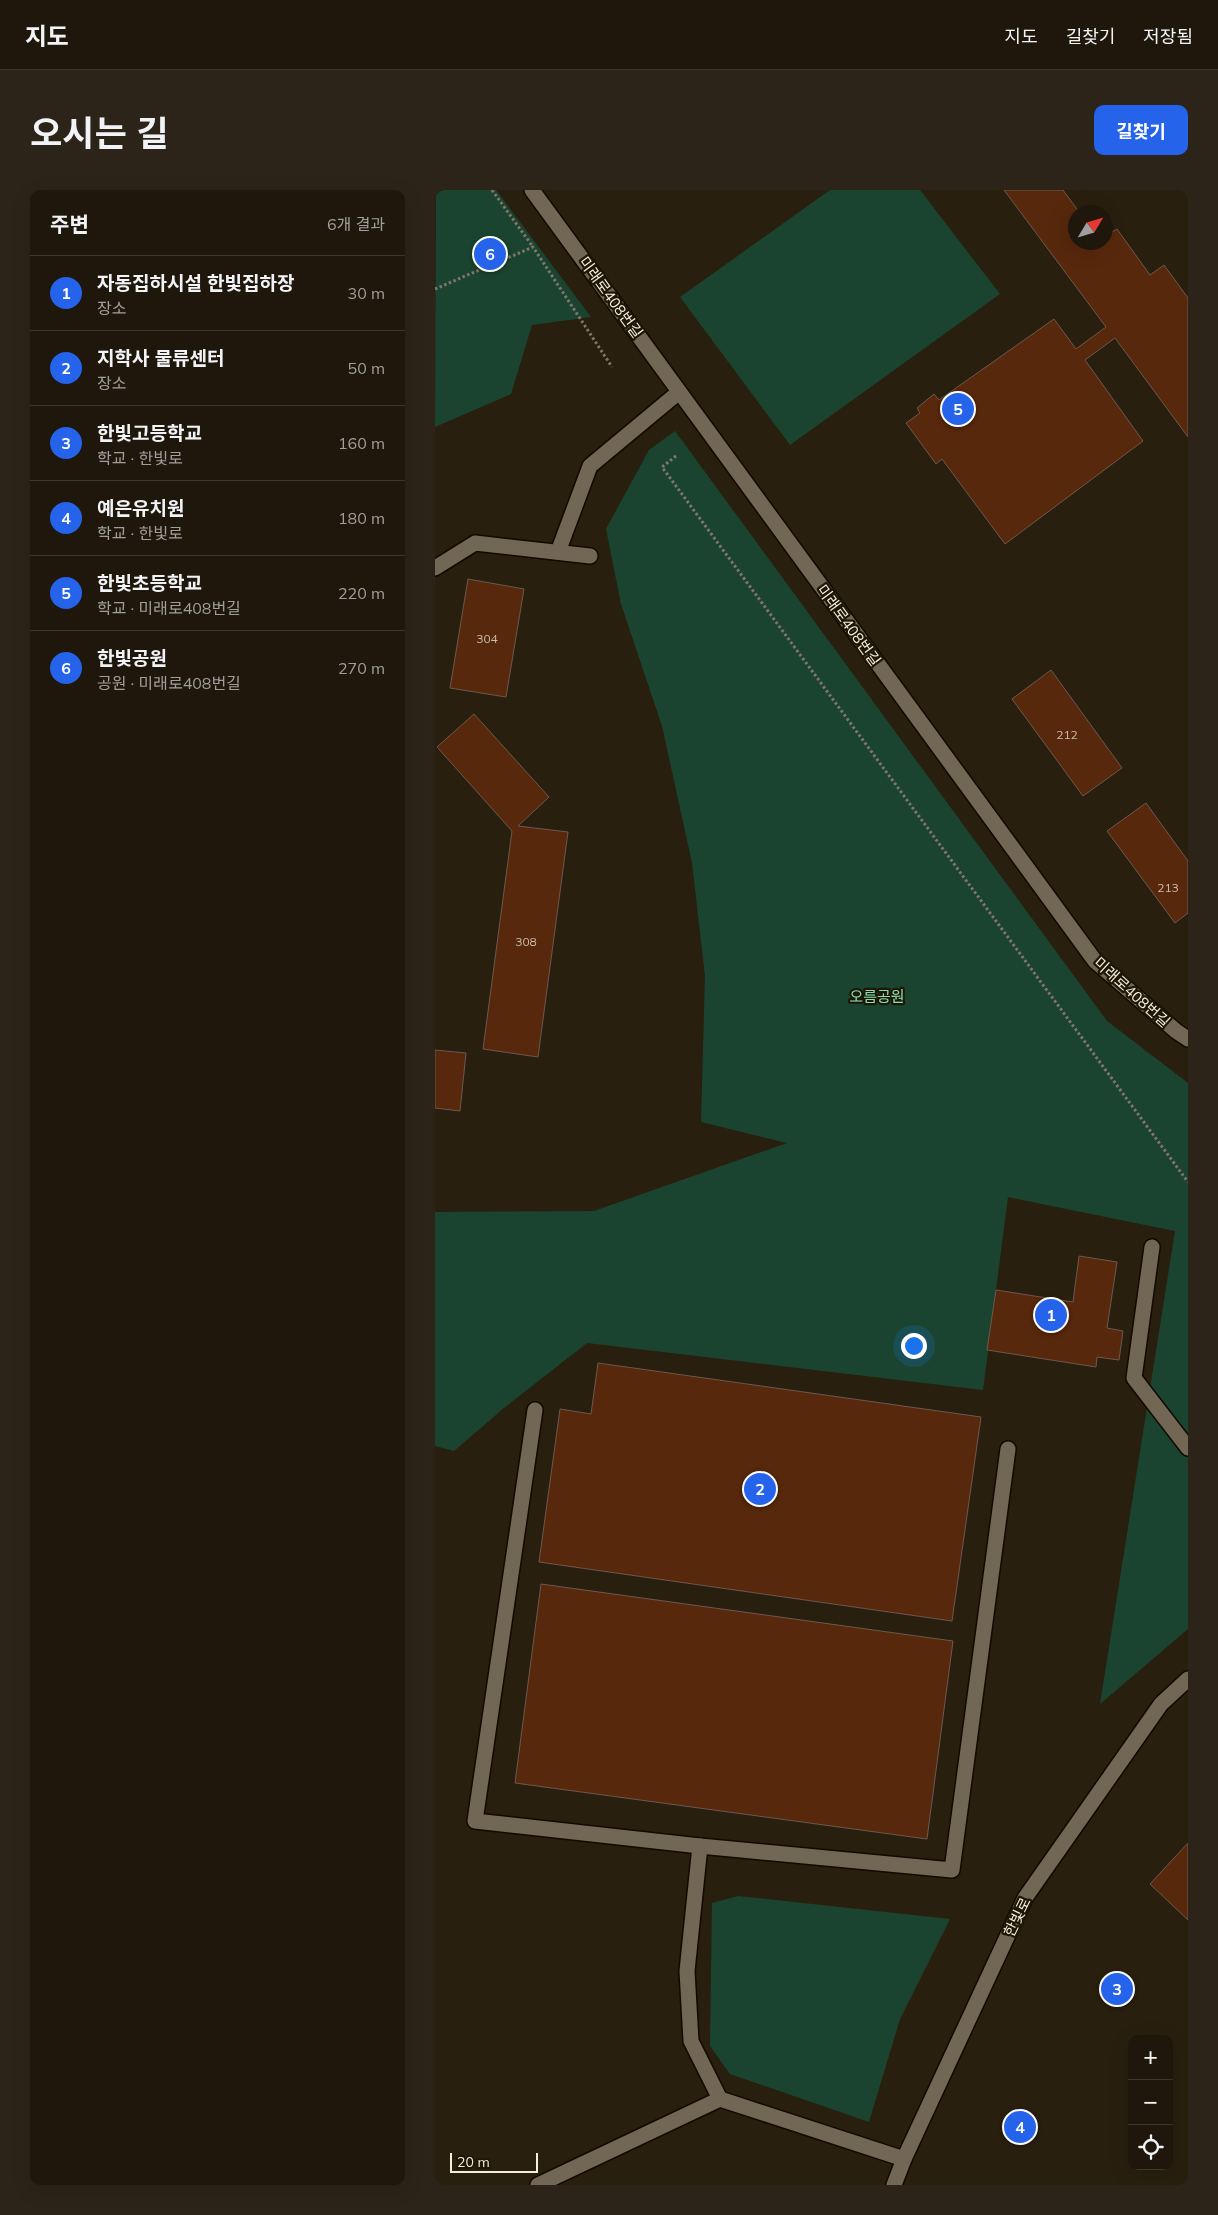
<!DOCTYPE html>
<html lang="ko">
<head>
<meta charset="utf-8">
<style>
  :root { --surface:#1f170b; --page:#2c2419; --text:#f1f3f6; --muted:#a19f9d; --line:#3c362c; --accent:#2563eb }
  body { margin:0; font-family:Mulish,"Noto Sans KR",sans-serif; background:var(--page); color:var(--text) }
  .controls { position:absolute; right:15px; bottom:15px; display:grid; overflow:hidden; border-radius:10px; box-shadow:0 5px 20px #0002 }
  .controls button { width:45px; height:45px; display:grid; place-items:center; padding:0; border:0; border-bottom:1px solid var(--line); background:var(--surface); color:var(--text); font:25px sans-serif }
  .compass { position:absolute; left:633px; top:15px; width:45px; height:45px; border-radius:50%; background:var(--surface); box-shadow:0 5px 20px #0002; rotate:52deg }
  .scale { position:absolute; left:15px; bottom:12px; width:88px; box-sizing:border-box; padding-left:5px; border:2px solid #f3ede2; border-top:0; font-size:14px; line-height:18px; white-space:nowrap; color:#f3ede2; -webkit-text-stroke:4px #1f1606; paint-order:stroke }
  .you { position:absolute; left:478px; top:1155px; width:18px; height:18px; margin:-12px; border:4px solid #fff; border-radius:50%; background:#1a73e8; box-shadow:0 0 0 8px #1a73e833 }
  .badge { display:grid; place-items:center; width:32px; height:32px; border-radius:50%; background:var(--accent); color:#fff; font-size:16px; font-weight:700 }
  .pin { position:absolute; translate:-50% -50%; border:2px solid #fff; box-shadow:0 1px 5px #0006 }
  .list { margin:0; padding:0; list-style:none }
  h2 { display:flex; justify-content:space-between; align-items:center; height:65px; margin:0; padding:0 20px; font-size:21px }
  h2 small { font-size:16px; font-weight:400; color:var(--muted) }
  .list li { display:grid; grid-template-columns:32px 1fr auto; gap:15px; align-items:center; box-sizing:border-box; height:75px; padding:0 20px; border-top:1px solid var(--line) }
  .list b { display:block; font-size:19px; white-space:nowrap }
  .list p { margin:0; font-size:16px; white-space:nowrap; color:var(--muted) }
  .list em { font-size:16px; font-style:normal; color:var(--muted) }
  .icon { flex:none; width:28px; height:28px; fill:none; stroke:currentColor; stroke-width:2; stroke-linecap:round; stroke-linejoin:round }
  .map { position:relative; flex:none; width:753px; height:1995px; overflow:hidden; border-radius:10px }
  header { display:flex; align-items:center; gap:30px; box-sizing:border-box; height:70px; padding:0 25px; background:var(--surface); border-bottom:1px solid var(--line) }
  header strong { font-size:24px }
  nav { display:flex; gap:28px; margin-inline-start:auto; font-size:18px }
  .intro { display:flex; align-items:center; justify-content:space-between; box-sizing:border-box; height:120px; padding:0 30px }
  h1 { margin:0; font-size:35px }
  .button { padding:12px 22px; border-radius:10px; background:var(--accent); color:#fff; font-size:18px; font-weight:700 }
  main { display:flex; gap:30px; padding:0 30px }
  aside { flex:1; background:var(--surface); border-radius:10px; box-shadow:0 5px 20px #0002 }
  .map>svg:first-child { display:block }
  .green { fill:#1b4430 }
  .building { fill:#58280c; stroke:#6d584e }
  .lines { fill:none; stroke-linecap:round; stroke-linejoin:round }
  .lane-casing { stroke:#120900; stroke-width:18 }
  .street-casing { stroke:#120900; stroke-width:18 }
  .path { stroke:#807769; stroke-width:3; stroke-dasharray:2.5 2.5; stroke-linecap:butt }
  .lane { stroke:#726654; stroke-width:15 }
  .street { stroke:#726654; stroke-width:15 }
  .labels { text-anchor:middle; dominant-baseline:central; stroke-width:4.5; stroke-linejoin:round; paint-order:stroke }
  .number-label { font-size:12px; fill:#ccbcac }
  .street-label { font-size:15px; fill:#f3ede2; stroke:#1f1606 }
  .park-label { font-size:15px; fill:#84e0b0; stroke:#1f1606 }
</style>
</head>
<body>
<header>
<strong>지도</strong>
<nav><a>지도</a><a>길찾기</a><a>저장됨</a></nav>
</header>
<div class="intro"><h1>오시는 길</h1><a class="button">길찾기</a></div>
<main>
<aside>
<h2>주변<small>6개 결과</small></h2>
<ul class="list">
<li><span class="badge">1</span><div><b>자동집하시설 한빛집하장</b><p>장소</p></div><em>30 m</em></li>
<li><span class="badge">2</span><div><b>지학사 물류센터</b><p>장소</p></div><em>50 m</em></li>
<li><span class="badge">3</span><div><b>한빛고등학교</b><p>학교 · 한빛로</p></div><em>160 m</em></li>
<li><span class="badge">4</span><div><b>예은유치원</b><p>학교 · 한빛로</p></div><em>180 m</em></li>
<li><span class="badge">5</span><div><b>한빛초등학교</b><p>학교 · 미래로408번길</p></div><em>220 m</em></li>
<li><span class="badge">6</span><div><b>한빛공원</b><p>공원 · 미래로408번길</p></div><em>270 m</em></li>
</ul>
</aside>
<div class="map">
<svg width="753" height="1995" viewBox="0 0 753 1995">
  <rect width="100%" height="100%" fill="#291f0f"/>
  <g class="green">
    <path d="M1,0H61L156,127L97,135L76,204L0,237Z"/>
    <path d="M395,0H485L565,104L355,255L245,107Z"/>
    <path d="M240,241L672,831L753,893V1439L665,1514L740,1041L573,1007L548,1200L152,1153L69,1218L19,1261L0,1256V1022L159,1021L352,953L266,932L270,786L257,673L227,536L186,414L171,339L214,260Z"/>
    <path d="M303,1706L515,1729L465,1829L434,1932L295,1884L275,1856L277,1713Z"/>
  </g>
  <g class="building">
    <path d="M569,0H628L644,22H640V52H670V46L682,39L715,85L729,75L753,108V247L680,148L650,170L708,251L570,354L507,269L501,274L471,233L485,223L482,218L499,204L504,210L619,129L641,159L671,137Z"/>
    <path d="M33,389L89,399L71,507L15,498Z"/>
    <path d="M616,480L687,578L648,606L577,509Z"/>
    <path d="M39,524L114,607L83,636L133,642L103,867L48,859L77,641L2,557Z"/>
    <path d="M711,613L753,671V723L740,733L672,641Z"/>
    <path d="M0,860L31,863L25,921L0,918Z"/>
    <path d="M644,1066L682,1072L672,1138L688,1141L684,1170L662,1167L661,1177L552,1160L561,1100L638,1112Z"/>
    <path d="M163,1173L546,1227L517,1431L104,1372L125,1219L156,1224Z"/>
    <path d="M106,1394L518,1451L492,1649L80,1593Z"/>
    <path d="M753,1653V1730L715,1694Z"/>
  </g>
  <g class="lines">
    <g class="lane-casing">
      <g id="lane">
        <path d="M123,362L155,276L244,202"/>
        <path d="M0,378L40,353L155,366"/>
        <path d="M717,1057L699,1188L753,1258"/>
        <path d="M100,1220L40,1631L265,1656L517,1680L573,1259"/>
        <path d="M265,1656L252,1781L256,1851L285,1909L469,1969"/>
        <path d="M103,1995L285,1909"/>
      </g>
    </g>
    <g class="street-casing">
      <g id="street">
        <path d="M97,0L660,771L741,841L753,849"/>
        <path d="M459,1995L469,1969L590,1708L726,1514L753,1489"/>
      </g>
    </g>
    <g class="path">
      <path d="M57,0L98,57"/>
      <path d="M0,99L98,57L177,177"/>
      <path d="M241,266L227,277L753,992"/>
    </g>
    <use href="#lane" class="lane"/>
    <use href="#street" class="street"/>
  </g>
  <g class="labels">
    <g class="number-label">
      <text x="52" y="448">304</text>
      <text x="632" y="544">212</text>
      <text x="733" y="697">213</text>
      <text x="91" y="751">308</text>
    </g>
    <g class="street-label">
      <text transform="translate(176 107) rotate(54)">미래로408번길</text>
      <text transform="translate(414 435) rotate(54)">미래로408번길</text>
      <text transform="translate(697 802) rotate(42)">미래로408번길</text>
      <text transform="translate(582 1727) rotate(-64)">한빛로</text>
    </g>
    <g class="park-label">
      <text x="442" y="806">오름공원</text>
    </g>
  </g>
</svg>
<div class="controls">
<button>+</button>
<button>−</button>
<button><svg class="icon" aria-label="locate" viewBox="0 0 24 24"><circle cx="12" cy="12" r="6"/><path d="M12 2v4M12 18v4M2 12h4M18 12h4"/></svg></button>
</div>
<svg class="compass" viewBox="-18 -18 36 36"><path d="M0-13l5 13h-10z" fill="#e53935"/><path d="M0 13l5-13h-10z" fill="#a19f9d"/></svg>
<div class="scale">20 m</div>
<div class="you"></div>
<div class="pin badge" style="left:616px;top:1125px">1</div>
<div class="pin badge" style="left:325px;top:1299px">2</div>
<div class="pin badge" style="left:682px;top:1799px">3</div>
<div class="pin badge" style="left:585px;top:1937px">4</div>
<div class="pin badge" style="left:523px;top:219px">5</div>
<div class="pin badge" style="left:55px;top:64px">6</div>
</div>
</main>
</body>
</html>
